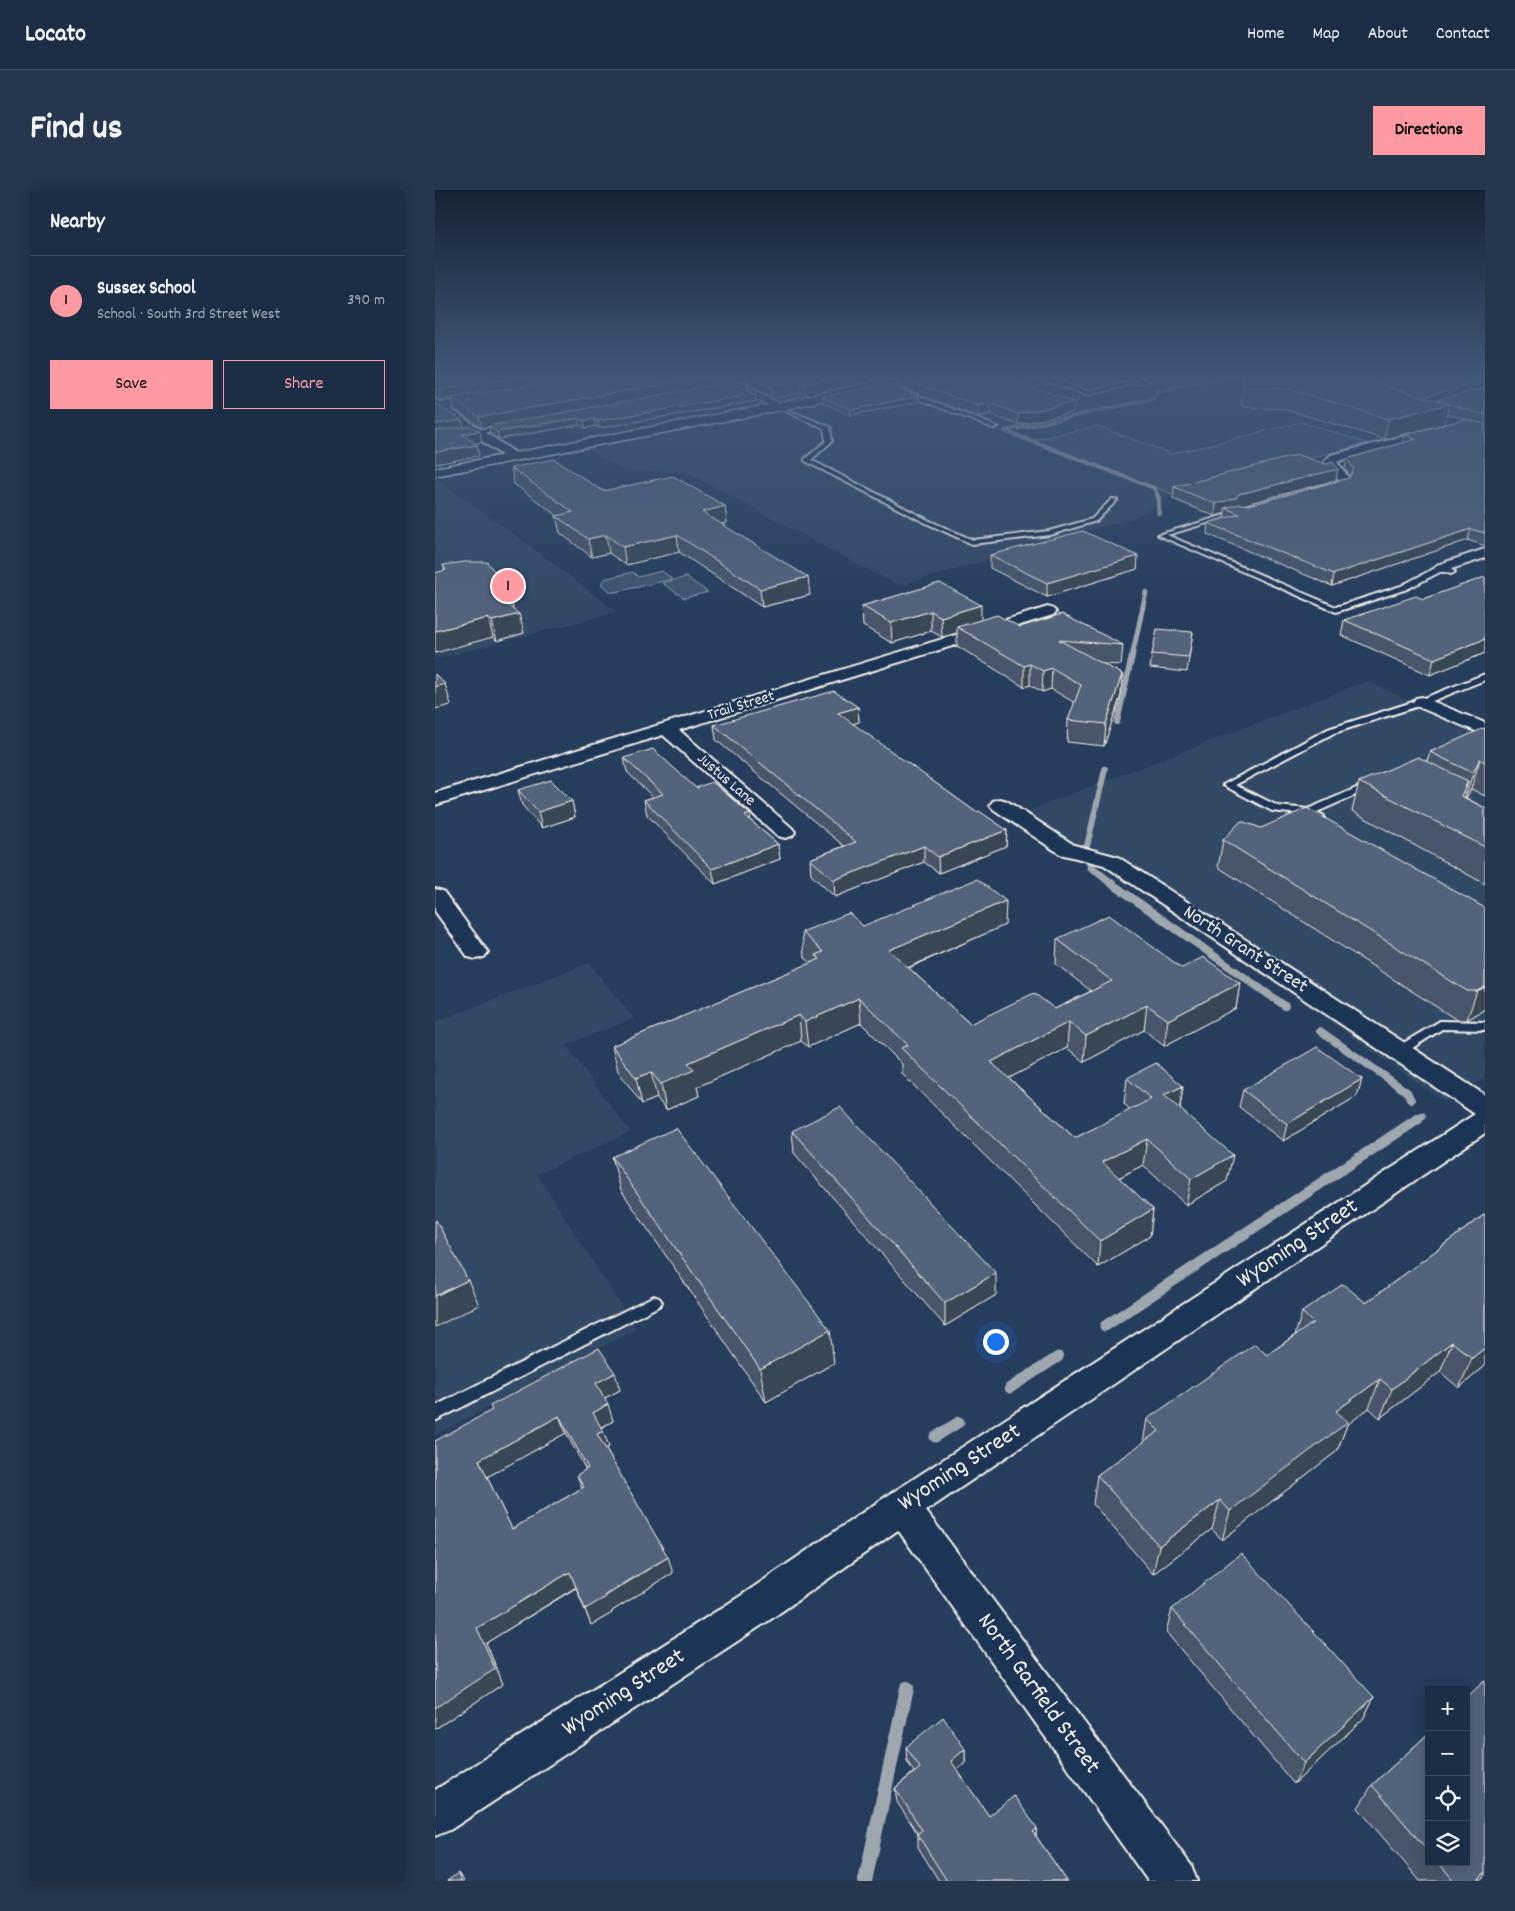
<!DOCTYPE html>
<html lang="en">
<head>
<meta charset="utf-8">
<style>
  :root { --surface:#1c2e46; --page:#25364d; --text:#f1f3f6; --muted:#a0a8b3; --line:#3a4a5f; --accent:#ff9aa2 }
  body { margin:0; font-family:Dekko,sans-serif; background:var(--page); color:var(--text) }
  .controls { position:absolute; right:15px; bottom:15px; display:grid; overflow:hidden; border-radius:0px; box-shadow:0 2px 12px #0003 }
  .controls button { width:45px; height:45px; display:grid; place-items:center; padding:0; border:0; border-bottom:1px solid var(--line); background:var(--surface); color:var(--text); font:25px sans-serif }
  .you { position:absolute; left:560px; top:1151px; width:18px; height:18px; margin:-12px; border:4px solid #fff; border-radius:50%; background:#1a73e8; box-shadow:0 0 0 8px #1a73e833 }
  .badge { display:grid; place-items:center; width:32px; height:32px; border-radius:50%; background:var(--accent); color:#111; font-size:16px; font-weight:700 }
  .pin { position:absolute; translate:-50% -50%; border:2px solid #fff; box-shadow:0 1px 5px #0006 }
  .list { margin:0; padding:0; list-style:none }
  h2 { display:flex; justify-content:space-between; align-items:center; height:65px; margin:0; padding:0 20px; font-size:21px }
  h2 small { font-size:16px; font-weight:400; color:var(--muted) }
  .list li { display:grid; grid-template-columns:32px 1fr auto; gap:15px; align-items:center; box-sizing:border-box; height:90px; padding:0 20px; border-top:1px solid var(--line) }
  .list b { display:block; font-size:19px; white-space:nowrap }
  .list p { margin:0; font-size:16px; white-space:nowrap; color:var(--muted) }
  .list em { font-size:16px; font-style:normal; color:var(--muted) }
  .actions { display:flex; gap:10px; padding:15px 20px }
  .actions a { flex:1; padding:11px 0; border:1px solid var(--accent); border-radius:0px; text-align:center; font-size:18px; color:var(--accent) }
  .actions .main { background:var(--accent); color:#111 }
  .icon { flex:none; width:28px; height:28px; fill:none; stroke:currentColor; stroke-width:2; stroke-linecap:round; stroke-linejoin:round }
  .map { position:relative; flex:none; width:1050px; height:1691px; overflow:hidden; border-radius:0px }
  header { display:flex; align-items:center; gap:30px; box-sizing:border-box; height:70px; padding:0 25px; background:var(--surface); border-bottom:1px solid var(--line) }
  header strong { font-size:24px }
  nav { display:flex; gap:28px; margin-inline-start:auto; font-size:18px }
  .intro { display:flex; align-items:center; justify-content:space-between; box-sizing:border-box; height:120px; padding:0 30px }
  h1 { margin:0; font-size:35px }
  .button { padding:12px 22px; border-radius:0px; background:var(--accent); color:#111; font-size:18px; font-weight:700 }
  main { display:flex; gap:30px; padding:0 30px }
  aside { flex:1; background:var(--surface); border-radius:0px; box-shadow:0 2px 12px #0003 }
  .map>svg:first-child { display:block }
  .built { fill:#334966 }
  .green { fill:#40546f; stroke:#9aa2ac }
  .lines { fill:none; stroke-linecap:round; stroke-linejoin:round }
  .stream-far5 { stroke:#9fa7ae; stroke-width:4 }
  .stream-far4 { stroke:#9fa7ae; stroke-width:5 }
  .stream-far3 { stroke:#9fa7ae; stroke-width:6 }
  .stream-far2 { stroke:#9fa7ae; stroke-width:8 }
  .stream-far1 { stroke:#9fa7ae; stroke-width:11 }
  .stream { stroke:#9fa7ae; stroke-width:14 }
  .service-casing { stroke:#f4f1e8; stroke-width:4 }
  .minor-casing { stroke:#f4f1e8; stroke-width:4 }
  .tertiary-casing { stroke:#f4f1e8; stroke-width:3 }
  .secondary-casing { stroke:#f4f1e8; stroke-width:3 }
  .service { fill:#1d3557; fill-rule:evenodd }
  .minor { fill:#1d3557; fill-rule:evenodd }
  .tertiary { fill:#1d3557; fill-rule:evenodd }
  .secondary { fill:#1d3557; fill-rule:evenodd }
  .wall { fill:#47566a; stroke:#f4f1e8; fill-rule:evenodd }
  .shaded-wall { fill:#394656; stroke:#f4f1e8 }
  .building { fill:#52647b; stroke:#f4f1e8; fill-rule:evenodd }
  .labels { text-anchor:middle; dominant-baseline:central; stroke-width:5; stroke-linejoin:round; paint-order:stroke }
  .far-street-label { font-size:16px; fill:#f4f1e8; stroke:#1d3557 }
  .street-label { font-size:20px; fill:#f4f1e8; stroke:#1d3557 }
  .near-street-label { font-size:24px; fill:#f4f1e8; stroke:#1d3557 }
</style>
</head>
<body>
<header>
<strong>Locato</strong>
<nav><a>Home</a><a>Map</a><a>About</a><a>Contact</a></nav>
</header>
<div class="intro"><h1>Find us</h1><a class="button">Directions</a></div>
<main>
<aside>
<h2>Nearby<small></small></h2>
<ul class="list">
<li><span class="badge">1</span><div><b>Sussex School</b><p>School · South 3rd Street West</p></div><em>390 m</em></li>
</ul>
<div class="actions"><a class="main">Save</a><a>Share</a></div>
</aside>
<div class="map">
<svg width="1050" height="1691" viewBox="0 0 1050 1691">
  <rect width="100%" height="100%" fill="#263d5d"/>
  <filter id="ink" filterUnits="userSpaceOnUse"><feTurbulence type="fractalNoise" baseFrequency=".02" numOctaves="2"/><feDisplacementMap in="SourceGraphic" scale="10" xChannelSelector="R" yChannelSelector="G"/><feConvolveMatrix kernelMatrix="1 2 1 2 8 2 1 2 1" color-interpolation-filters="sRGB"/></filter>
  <g filter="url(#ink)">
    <g class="built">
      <path d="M358,184H477L360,209L151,248L117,227Z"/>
      <path d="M523,184H835L1006,233L740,305L701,327L463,396L253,283L189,280L146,256Z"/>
      <path d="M0,288L87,350L182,422L0,469Z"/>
      <path d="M932,491L1050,547V888L1010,912L592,621Z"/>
      <path d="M154,773L199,828L131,855L195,942L102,984L201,1139L0,1245V832Z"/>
    </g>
    <g class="green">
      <path d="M866,232L932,253L740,305L599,250L662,236L737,264Z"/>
      <path d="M227,381L237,389L181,402H176L166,394L169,389L198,382L203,387Z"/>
      <path d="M251,387L273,402L249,408L227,393Z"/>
    </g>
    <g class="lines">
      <path class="stream-far5" d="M724,308L719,298L570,241L717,209L722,202L803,184"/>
      <g class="stream-far4">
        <path d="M723,307L724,323"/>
        <path d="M697,467L711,402"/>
      </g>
      <g class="stream-far3">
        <path d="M682,532L697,466"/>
        <path d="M652,656L670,579"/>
      </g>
      <g class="stream-far2">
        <path d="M655,673L656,677L676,693L850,816"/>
        <path d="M885,841L972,902L976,910"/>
        <path d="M981,930L987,926"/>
      </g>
      <g class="stream-far1">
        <path d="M670,1136L983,929"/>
        <path d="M575,1198L623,1167"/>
        <path d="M500,1247L524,1232"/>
      </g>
      <path class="stream" d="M430,1691L472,1498"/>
      <g class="service-casing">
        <g id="service">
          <path d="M594,184H602L651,201L705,191L688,184H696L714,191L651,205Z"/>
          <path d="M330,189L332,192L290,200L287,198Z"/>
          <path d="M467,201H471L563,237L558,238L467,203Z"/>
          <path d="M343,216L395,237L397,251L376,270L497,332L538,350L614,341L657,329L677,309L682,310L661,331L615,345L537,354L493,334L370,271V269L391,251L389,238L343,218Z"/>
          <path d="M71,235L73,238L0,252V248Z"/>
          <path d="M804,321L809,322L732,345L901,417L966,396L1004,376H1010L1020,382L1016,384L1007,381L972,399L901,422L723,345Z"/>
          <path d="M1050,484V490L990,514L899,543L800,595L843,616L873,619L935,592H941V596L882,622L889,626V630H881L872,625L837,621L788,595L893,539L984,510Z"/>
          <path d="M1005,831L1050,832V840L1007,839L968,864H960L958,861L960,858Z"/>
          <path d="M219,1106L224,1108L227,1112L224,1116L0,1231V1216Z"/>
        </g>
      </g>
      <g class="minor-casing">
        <g id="minor">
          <path d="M52,206L56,207L57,209L56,211L14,218L82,264L84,267L82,270H74L3,220H0V210L7,213Z"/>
          <path d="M1002,238L1008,241L1006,243L904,271L902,272L915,289L911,297L878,306L872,302L874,299L902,292L903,289L889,272L896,265Z"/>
          <path d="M1050,359V368L1007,382L1002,381L1000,378L1002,375Z"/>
          <path d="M613,417L618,419L621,422L618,425L244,540L357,638L360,642L357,646L350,648L343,646L228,545L0,615V603Z"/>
          <path d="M987,507L1050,533V545L981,516L978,512L981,508Z"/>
          <path d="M565,609L572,611L639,655L683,667L1050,905V943L491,1321L756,1675L762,1691H713L463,1340L333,1431L15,1640L0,1646V1600L307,1405L443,1312L1040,924L669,675L625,664L558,619L555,615L558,611Z"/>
          <path d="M0,699L8,701L49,757L53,762L49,767L41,769L33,767L0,721Z"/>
        </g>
      </g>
      <g class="tertiary-casing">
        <path id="tertiary" d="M271,184H285L351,217L345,221Z"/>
      </g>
      <g class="secondary-casing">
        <path id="secondary" d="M478,184H500L495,187L327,224L0,286V278L327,216Z"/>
      </g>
      <use href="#service" class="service"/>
      <use href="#minor" class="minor"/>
      <use href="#tertiary" class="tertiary"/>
      <use href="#secondary" class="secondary"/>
    </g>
    <g class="wall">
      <path d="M0,184H286L288,194L320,204L321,211L164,238L161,236L150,238L144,235L64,249L55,244L54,236L47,238L19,219L17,209L7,211L0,208Z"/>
      <path d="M290,184H467L370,205L365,203L337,208L313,196V190L304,191Z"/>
      <path d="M808,184H910L928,189L971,191V190L948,184H1050V356L1033,350L897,396L772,344L773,333L789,328L790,323L780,326L738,309L739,297L901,290L809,315H815L914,288L915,286L910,279L912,269L969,252L970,245L1030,229L1011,224L1009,234L949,249L849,219L807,217V194Z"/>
      <path d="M463,186L639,212L638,222L583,235L555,224L543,227L463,196Z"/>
      <path d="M484,206V212L416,225L388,213L387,207Z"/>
      <path d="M76,278L168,301L290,316L292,333L287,334L375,405L327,417L244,362L191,375L174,363L157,367L125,343L121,326H123L79,294Z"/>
      <path d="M555,365L703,366L702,379L612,407L555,378Z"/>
      <path d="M8,375L74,399L78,418H77L89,443L62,451L58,447L10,381Z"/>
      <path d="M1050,387V463L995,485L906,445L909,430L988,409Z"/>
      <path d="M505,393L546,430L688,455L686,475L668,474L687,484L686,505L669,556L632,552L633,530L640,513L616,499L607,502L595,495L589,497L522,456V443L507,447L496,441L457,453L428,436L427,416Z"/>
      <path d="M758,442L752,482L715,478L717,464Z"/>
      <path d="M423,517L424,532L417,534L541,622L572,640L571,656L504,683L489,672L400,707L376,685L375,669L409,656L281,550L279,535Z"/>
      <path d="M1050,539V606L1036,599L1031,608L1050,618V694L917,621L924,592L992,571L995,562Z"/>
      <path d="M189,568L261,598L316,631L343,654L345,669L280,694L212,625L209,610L218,607L192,582Z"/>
      <path d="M83,600L137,611L140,627L107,638L87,615Z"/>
      <path d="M788,650L1050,718V819L1032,830H1022L783,677Z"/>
      <path d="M570,735L474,778L535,834L620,819L656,801L621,774L622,749L747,778L805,793L801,818L729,856L709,840L649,872L632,858L574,888L640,948L696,920L689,914L692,888L748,896L745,919L792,991L751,1015L708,975L684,988L718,1019L715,1046L663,1077L467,884V874L426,833L373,857L366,851L262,897L264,906L231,920L222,908L207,914L183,881L177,856L376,773L369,767L367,742L428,736Z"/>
      <path d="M927,889L922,906L848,951L804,917L808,900Z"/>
      <path d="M357,941L561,1105L510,1136L359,963Z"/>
      <path d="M177,967L399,1173L331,1212L186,1000Z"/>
      <path d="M1050,1024V1176L1024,1198L1005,1182L945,1228L934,1218L912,1235L902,1261L787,1350L777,1339L718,1384L658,1314L662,1285L708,1253L712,1229L832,1165L860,1145L867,1122L931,1113Z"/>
      <path d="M185,1200L170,1208L178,1231L166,1238L174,1257L171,1259L238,1383L177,1421V1423L156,1435L141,1398L51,1453L68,1494L0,1539V1251ZM131,1243L151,1280L142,1285L147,1298L77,1339L52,1287Z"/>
      <path d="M737,1419L939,1507L928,1529L859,1594L731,1442Z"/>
      <path d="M994,1543V1672H1031L1044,1691H985L923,1618L937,1595Z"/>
      <path d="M471,1557L530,1559V1573L522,1580L554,1626L602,1638L601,1646L632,1691H504L483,1657V1644L462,1612L460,1598L479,1582L472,1571Z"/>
    </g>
    <g class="shaded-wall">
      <path d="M102,184H165L16,208L17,209L7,211L5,200Z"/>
      <path d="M286,184L288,194L47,238L44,227Z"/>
      <path d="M303,184H344L312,186L313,190L304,191Z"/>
      <path d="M418,184H467L370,205L369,194Z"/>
      <path d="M1050,190V199L1004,212L988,207Z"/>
      <path d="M364,192L365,203L337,208L336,197Z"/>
      <path d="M320,204L321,211L164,238L163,231Z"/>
      <path d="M484,206V212L416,225V220Z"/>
      <path d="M639,212L638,222L583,235V224Z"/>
      <path d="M555,213V224L543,227V216Z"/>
      <path d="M1014,214L1009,234L949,249L953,229Z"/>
      <path d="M143,228L144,235L64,249L62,242Z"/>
      <path d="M159,229L161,236L150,238L149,231Z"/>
      <path d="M27,230L30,241L0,246V234Z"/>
      <path d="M45,241L47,252L30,256L27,244Z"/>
      <path d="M42,255L44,266L0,274V262Z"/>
      <path d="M903,279L901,290L803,316L790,318V323L780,326L781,314L804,304Z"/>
      <path d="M290,316L292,333L269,338L267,322Z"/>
      <path d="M1036,339L1033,350L897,396L899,384Z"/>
      <path d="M171,345L174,363L157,367L153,349Z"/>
      <path d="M242,345L244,362L191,375L188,357Z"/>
      <path d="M703,366L702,379L612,407V393Z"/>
      <path d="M373,387L375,405L327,417L325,399Z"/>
      <path d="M74,399L78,418L62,422L57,403Z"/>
      <path d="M546,415V435L522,437V443L507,447L506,427Z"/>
      <path d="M496,421V441L457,453L456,433Z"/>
      <path d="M84,424L89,443L62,451L57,431Z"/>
      <path d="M53,428L58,447L0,463V441Z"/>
      <path d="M1050,449V463L995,485L999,469Z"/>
      <path d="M595,474V495L589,497V476Z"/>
      <path d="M617,478L616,499L607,502L608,481Z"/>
      <path d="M687,484L686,505L669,556L671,534Z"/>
      <path d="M10,494L16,515L0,519V497Z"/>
      <path d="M423,517L424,532L404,538L403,523Z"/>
      <path d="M1045,569L1036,599L1029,612L1038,583Z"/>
      <path d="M1033,591L1025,621L1026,606Z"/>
      <path d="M137,611L140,627L107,638L103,622Z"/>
      <path d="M315,624L317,639L310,626Z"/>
      <path d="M572,640L571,656L504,683L503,667Z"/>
      <path d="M343,654L345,669L280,694L277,679Z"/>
      <path d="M489,656V672L400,707L399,690Z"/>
      <path d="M571,711L570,735L456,785L454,760Z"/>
      <path d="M805,793L801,818L729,856L733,830Z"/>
      <path d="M1050,797V819L1032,830L1042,801Z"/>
      <path d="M424,808L426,833L373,857L370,832Z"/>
      <path d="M712,815L709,840L649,872L651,846Z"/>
      <path d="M364,825L366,851L262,897L264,906L231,920L226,894L253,873Z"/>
      <path d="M634,832L632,858L555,898L556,872Z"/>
      <path d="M216,882L222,908L207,914L201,888Z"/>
      <path d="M927,889L922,906L848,951L852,934Z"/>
      <path d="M748,896L744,922L729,905Z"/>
      <path d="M712,949L708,975L664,998L667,972Z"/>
      <path d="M798,965L792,991L751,1015L756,989Z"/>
      <path d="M718,1019L715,1046L663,1077L665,1051Z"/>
      <path d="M561,1083V1105L510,1136V1113Z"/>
      <path d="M33,1090L44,1115L0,1137V1106Z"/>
      <path d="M395,1140L399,1173L331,1212L325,1179Z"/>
      <path d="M1017,1152L1005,1182L945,1228L957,1199Z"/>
      <path d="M1050,1158V1176L1024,1198L1037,1168Z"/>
      <path d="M180,1183L185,1200L166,1210L161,1193Z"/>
      <path d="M945,1189L934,1218L912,1235L902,1261L787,1350L795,1321L901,1221Z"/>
      <path d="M173,1214L178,1231L163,1239L158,1223Z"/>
      <path d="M124,1226L131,1243L52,1287L44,1270Z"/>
      <path d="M168,1241L174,1257L168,1260L162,1244Z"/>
      <path d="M785,1310L777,1339L718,1384L724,1356Z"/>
      <path d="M233,1367L238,1383L177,1421V1423L156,1435L150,1419Z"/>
      <path d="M135,1382L141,1397L51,1453L68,1494L0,1539V1518L42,1438Z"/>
      <path d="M939,1507L928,1529L859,1594L869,1573Z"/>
      <path d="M530,1559V1573L516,1585V1571Z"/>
      <path d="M602,1638L600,1652L598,1642Z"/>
      <path d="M1050,1682V1685L1044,1691H1042Z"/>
      <path d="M23,1683L29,1691H26Z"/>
    </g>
    <g class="building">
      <path d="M0,184H102L5,200L0,199Z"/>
      <path d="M162,184H285L44,227L16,208Z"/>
      <path d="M320,184H418L369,194L364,192L336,197L312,186Z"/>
      <path d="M469,184H560L639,212L583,224L555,213L543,216L463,186Z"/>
      <path d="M809,184H910L1014,214L953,229L853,199L810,197Z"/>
      <path d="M972,184H1050V190L989,207L928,189L971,191Z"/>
      <path d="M296,192L320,204L163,231L159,229L149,231L143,228L62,242L54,236Z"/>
      <path d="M450,194L484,206L416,220L387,207Z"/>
      <path d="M1050,198V225L1014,214L1002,210Z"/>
      <path d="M0,213L27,230L0,234Z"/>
      <path d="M1030,229L1050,234V343L1036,339L899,384L773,333L805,324L790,318L804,314L815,315L914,288L919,279L912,269L981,249L970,245Z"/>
      <path d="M36,236L45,241L27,244L42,255L0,262V241Z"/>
      <path d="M863,265L891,274L898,272L903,279L804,304L801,308L781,314L739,297Z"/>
      <path d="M119,269L168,301L238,286L290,316L267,322L373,387L325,399L242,345L188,357L171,345L153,349L121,326L138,322L76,278Z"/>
      <path d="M648,341L703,366L612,393L555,365Z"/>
      <path d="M30,372H52L74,399L57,403L84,424L57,431L53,428L0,441V383L11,380L8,375Z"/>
      <path d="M1050,387V449L999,469L909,430L981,406L988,409Z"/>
      <path d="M505,393L546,415L506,427L496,421L456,433L427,416Z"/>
      <path d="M627,424L688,455L624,450L687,484L671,534L633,530L646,495L617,478L608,481L595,474L589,476L522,437L562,425L585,437Z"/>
      <path d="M722,439L758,442L754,467L717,464Z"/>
      <path d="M0,484L10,494L0,497Z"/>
      <path d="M399,501L423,517L403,523L541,622L544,621L572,640L503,667L489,656L399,690L375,669L421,652L279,535Z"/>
      <path d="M1049,538L1050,539V572L1045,569L1038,583L995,562Z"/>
      <path d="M218,559L261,598L277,592L315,624L310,626L343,654L277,679L209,610L228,604L189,568Z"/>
      <path d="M983,567L1033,591L1026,606L1050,618V657L924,592Z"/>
      <path d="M116,590L137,611L103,622L83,600Z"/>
      <path d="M872,618L1050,718V797L1042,801H1032L788,650L806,631L826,638Z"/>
      <path d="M542,689L571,711L454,760L535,834L599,803L620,819L677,791L622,749L674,725L747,778L768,767L805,793L733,830L712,815L651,846L634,832L556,872L640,948L716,909L692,888L721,873L748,896L729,905L798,965L756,989L712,949L667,972L718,1019L665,1051L466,858L473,855L424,808L370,832L364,825L253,873L259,880L226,894L216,882L201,888L177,856L385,769L380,765L388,762L367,742L414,723L428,736Z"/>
      <path d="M882,857L927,889L852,934L808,900Z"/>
      <path d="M405,917L561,1083L510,1113L357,941Z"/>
      <path d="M241,938L395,1140L325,1179L177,967Z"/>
      <path d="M1050,1024V1158L1037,1168L1017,1152L957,1199L945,1189L901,1221L913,1232L795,1321L785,1310L724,1356L662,1285L724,1241L712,1229L820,1154L832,1165L878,1133L867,1122L908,1094L931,1113Z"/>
      <path d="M1,1030L33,1090L0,1106V1031Z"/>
      <path d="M164,1158L180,1183L161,1193L173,1214L158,1223L168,1241L162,1244L233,1367L170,1405L171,1407L150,1419L135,1382L42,1438L60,1479L0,1518V1251L57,1220L55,1216ZM124,1226L153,1278L142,1285L149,1297L77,1339L44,1270Z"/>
      <path d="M806,1363L939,1507L869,1573L737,1419Z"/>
      <path d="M1050,1490V1682L1042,1691H1019L1003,1672H1031V1508Z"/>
      <path d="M508,1527L530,1559L516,1571L554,1626L579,1606L602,1638L598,1642L632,1691H512L482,1644L487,1640L460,1598L485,1578L471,1557Z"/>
      <path d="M994,1543V1662L937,1595Z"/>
      <path d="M23,1683L26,1691H12Z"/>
    </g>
  </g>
  <linearGradient id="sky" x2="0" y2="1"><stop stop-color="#152233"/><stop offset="0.44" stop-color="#415778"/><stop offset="1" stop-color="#415778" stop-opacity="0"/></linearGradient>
  <rect width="1050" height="421" fill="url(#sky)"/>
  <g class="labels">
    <g class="far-street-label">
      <text transform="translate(306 516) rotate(-17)">Trail Street</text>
      <text transform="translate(291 590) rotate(41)">Justus Lane</text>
    </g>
    <g class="street-label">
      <text transform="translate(810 760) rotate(33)">North Grant Street</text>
    </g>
    <g class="near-street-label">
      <text transform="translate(863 1054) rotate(-34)">Wyoming Street</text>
      <text transform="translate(525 1278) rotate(-33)">Wyoming Street</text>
      <text transform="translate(189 1503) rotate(-33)">Wyoming Street</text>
      <text transform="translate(603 1504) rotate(54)">North Garfield Street</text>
    </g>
  </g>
</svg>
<div class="controls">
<button>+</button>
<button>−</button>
<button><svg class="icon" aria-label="locate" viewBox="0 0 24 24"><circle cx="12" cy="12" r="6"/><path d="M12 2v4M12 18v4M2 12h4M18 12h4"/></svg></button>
<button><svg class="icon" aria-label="layers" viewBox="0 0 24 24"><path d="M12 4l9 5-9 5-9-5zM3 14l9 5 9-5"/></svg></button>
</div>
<div class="you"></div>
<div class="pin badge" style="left:73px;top:396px">1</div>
</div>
</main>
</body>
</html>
